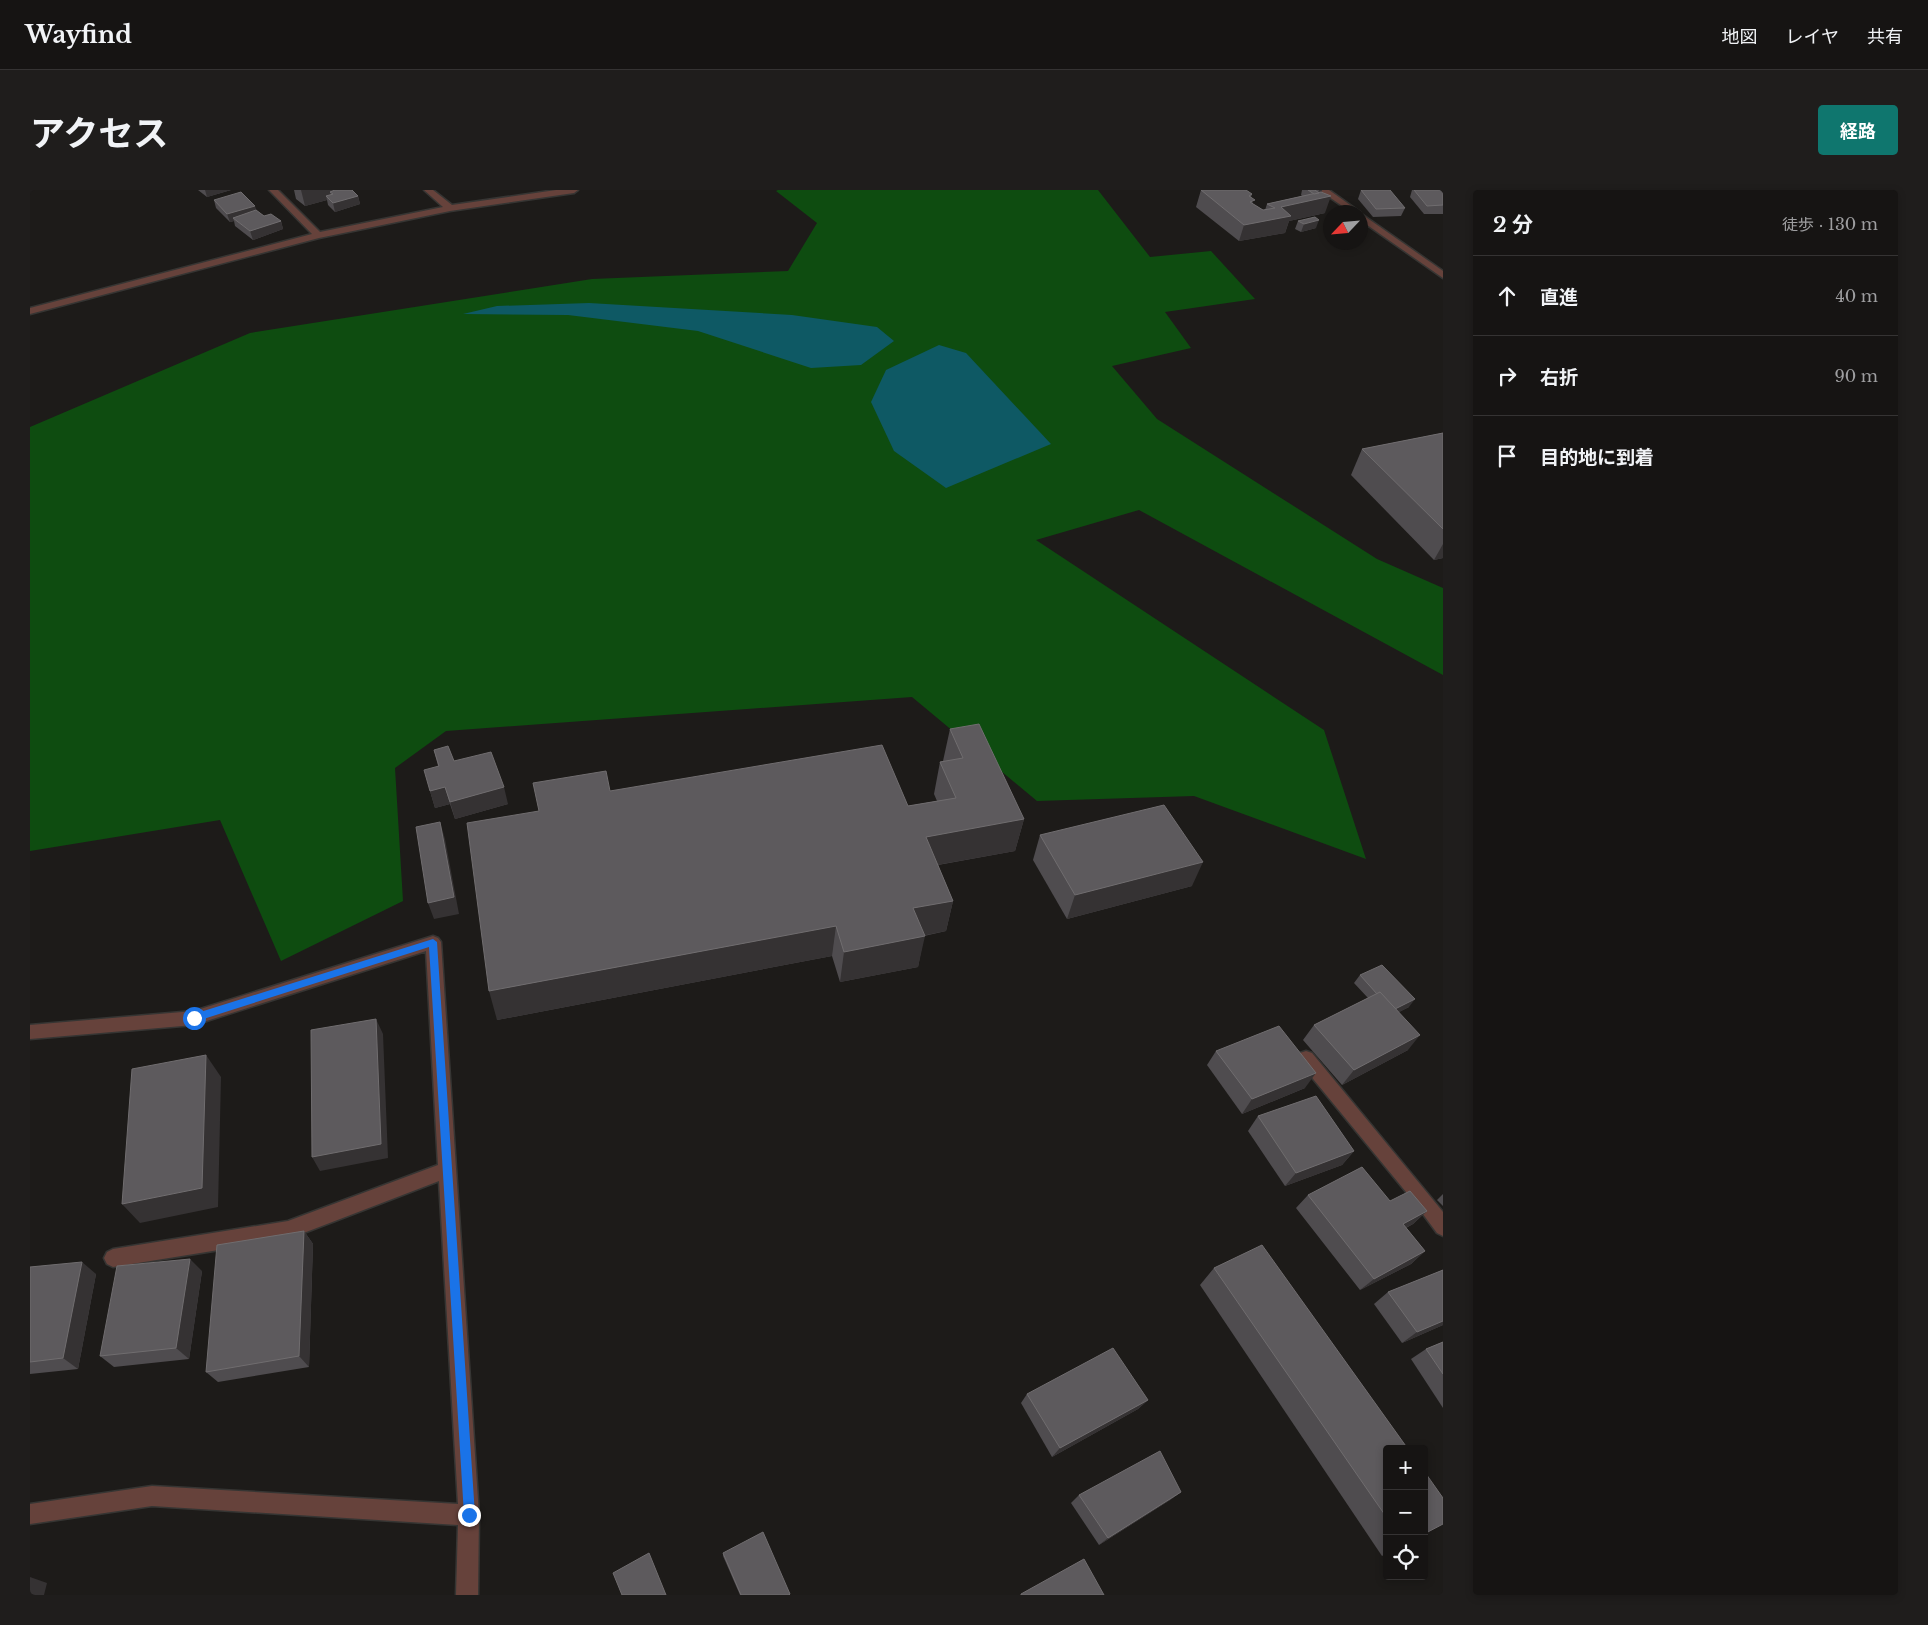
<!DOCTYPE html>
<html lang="ja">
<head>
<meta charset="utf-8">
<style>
  :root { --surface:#161413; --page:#1f1d1c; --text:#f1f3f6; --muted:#9e9ea0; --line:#353333; --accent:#0f766e }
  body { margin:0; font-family:"Libre Baskerville","Noto Sans JP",serif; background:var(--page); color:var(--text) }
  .controls { position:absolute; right:15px; bottom:15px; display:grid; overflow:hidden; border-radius:5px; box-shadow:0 2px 8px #0003 }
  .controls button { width:45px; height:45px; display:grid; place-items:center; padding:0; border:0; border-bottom:1px solid var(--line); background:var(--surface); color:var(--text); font:25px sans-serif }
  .compass { position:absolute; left:1293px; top:15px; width:45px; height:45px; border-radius:50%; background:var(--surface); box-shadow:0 2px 8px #0003; rotate:244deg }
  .stop { position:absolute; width:15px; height:15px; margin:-11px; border:4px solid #1a73e8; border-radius:50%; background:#fff }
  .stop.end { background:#1a73e8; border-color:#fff; box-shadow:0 1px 5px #0008 }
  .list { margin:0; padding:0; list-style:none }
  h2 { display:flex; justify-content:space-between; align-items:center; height:65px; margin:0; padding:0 20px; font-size:21px }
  h2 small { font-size:16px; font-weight:400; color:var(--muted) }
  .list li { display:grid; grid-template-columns:32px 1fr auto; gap:15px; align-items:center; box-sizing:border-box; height:80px; padding:0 20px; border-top:1px solid var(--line) }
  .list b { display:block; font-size:19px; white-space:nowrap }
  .list em { font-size:16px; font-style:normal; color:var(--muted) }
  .icon { flex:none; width:28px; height:28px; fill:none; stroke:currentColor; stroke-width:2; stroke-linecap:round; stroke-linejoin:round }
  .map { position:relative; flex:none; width:1413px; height:1405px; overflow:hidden; border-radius:5px }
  header { display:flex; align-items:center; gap:30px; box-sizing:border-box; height:70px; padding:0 25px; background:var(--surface); border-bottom:1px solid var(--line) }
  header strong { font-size:24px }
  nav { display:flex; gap:28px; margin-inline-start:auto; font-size:18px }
  .intro { display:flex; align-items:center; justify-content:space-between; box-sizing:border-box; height:120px; padding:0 30px }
  h1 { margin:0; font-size:35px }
  .button { padding:12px 22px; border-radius:5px; background:var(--accent); color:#fff; font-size:18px; font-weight:700 }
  main { display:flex; gap:30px; padding:0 30px }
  aside { flex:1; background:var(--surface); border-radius:5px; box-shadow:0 2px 8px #0003 }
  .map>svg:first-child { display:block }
  .green { fill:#0e4c10 }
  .water { fill:#0e5964 }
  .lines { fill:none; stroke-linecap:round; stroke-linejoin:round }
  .street-casing { stroke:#363533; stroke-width:3 }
  .street { fill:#66423b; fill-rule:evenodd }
  .wall { fill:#4f4c4f }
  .shaded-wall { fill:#353233 }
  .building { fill:#5d5a5d; stroke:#706d6f }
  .route { fill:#1a73e8 }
</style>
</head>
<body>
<header>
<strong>Wayfind</strong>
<nav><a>地図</a><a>レイヤ</a><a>共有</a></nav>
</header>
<div class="intro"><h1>アクセス</h1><a class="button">経路</a></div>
<main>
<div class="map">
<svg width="1413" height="1405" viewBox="0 0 1413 1405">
  <rect width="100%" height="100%" fill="#1d1b19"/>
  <path class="green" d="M748,0H1068L1120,67L1181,61L1225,109L1135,122L1161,158L1082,176L1127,229L1347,369L1413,398V485L1109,320L1006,350L1294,540L1336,669L1164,606L1007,611L882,507L416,541L365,578L373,711L251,771L190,630L0,661V237L220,143L562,89L758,81L787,33L746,1Z"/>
  <g class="water">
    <path d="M559,113L762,125L847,137L864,151L831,175L781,178L668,141L538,125L433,124L467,116Z"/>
    <path d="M909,155L936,163L1021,254L916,298L864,261L841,212L856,180Z"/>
  </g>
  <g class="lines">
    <g class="street-casing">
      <g id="street">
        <path d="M239,0H248L290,42L413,17L394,0H403L422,15L526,0H548L544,3L420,21L289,48L0,124V118L282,44Z"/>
        <path d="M1289,0H1299L1330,22H1321Z"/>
        <path d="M1330,23L1413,81V88L1330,30Z"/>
        <path d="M403,746L408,748L411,752L449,1325L448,1405H426L428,1335L122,1316L0,1334V1314L122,1296L428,1314L409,991L258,1049L83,1077L77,1074L74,1068L77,1062L83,1059L258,1031L408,975L396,761L164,835L0,849V835L164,821Z"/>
        <path d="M1276,861L1282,863L1413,1022V1046L1407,1043L1381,1008L1270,873L1268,868L1270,863Z"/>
      </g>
    </g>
    <use href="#street" class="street"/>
  </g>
  <g class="wall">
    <path d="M168,0H201L177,7Z"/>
    <path d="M264,0H322L328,6L330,14L305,22L298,15L297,10L275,16L266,9Z"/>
    <path d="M1171,0L1222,4L1221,7L1223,14L1233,20H1235L1237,14L1272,6L1271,5L1272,0H1292L1291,2L1295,23L1259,31L1255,43L1209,51L1166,17Z"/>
    <path d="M1331,0L1375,18L1371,26L1343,27L1328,9Z"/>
    <path d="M1382,0H1413V24H1394L1380,7Z"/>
    <path d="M184,10L227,21L234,26L251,31L253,39L223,50L205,36L204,31L200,32L186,18Z"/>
    <path d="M1268,31L1286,38L1271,42L1265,39Z"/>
    <path d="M1413,243V368L1404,370L1321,285L1332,259Z"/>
    <path d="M920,539L994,629L985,661L908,675L923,711L916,741L894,746L888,777L810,792L802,766L467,830L509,621L580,601L878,616L907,611L904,604L910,572L913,571Z"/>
    <path d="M404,560L424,571L478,614L425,629L420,614L405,618L400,601L408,576Z"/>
    <path d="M1010,645L1162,696L1037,729L1003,670Z"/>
    <path d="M1330,785L1379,817L1369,822L1378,860L1312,895L1273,850L1284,835L1338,808L1324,793Z"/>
    <path d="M1186,861L1275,898L1212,924L1177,875Z"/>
    <path d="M1228,926L1324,961L1312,975L1255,996L1218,941Z"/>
    <path d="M1413,1004V1016L1407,1010Z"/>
    <path d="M1278,1005L1360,1011L1397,1021L1383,1034L1376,1038L1395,1061L1381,1074L1330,1100L1266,1018Z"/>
    <path d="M274,1041L283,1054L279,1177L188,1192L176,1182Z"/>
    <path d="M0,1077L66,1084L48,1179L0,1184Z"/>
    <path d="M1184,1078L1357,1259V1363L1352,1366L1170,1095Z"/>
    <path d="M1413,1080V1135L1372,1153L1344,1114L1358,1102Z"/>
    <path d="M172,1081L159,1169L84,1177L70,1166Z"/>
    <path d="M1413,1152V1218L1381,1169L1396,1159Z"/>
    <path d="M997,1204L1118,1210L1108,1219L1022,1267L991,1213Z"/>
    <path d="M1151,1302L1140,1310L1069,1355L1041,1313L1049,1305Z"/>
    <path d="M693,1363L760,1404V1405H710L693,1366Z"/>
  </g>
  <g class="shaded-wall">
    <path d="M175,0H201L177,7Z"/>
    <path d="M271,0H315L303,4L300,2L302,8L296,6L297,10L275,16Z"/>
    <path d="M1289,0H1292L1290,5L1301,6L1295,23L1259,31L1255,43L1209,51L1214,35L1251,17L1288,5Z"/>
    <path d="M328,6L330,14L305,22L303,13Z"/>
    <path d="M225,16L228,24L203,28L204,31L200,32L197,24Z"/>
    <path d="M1289,30L1286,38L1271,42L1274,34Z"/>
    <path d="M251,31L253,39L223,50L220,41Z"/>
    <path d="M1413,354V368L1404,370Z"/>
    <path d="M415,597L420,614L405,618L400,601Z"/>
    <path d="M474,597L478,614L425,629L420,612Z"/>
    <path d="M994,629L985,661L890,678L896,647Z"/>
    <path d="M410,632L415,649L429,724L404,729L398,713Z"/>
    <path d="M1173,672L1162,696L1037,729L1045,705Z"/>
    <path d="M923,711L916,741L877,749L883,718Z"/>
    <path d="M806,736L802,766L467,830L459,801Z"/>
    <path d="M895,746L888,777L810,792L814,762Z"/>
    <path d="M1385,809L1379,817L1357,828L1363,820Z"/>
    <path d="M346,829L353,844L358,968L290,981L282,967Z"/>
    <path d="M1390,845L1378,860L1312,895L1324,880Z"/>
    <path d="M176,865L191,887L188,1017L110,1033L92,1014Z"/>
    <path d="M1286,883L1275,898L1212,924L1222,909Z"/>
    <path d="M1324,961L1312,975L1255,996L1266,983Z"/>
    <path d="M1397,1021L1383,1034L1359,1046L1373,1034Z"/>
    <path d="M274,1041L283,1054L279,1177L269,1166Z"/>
    <path d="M1395,1061L1381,1074L1330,1100L1344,1089Z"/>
    <path d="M160,1069L172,1081L159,1169L146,1158Z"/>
    <path d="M52,1072L66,1084L48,1179L33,1168Z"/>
    <path d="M1413,1131V1135L1372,1153L1387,1142Z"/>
    <path d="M1118,1210L1108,1219L1022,1267L1030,1258Z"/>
    <path d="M1151,1302L1140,1310L1069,1355L1078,1348Z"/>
    <path d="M0,1387L17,1393L14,1405H0Z"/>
  </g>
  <g class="building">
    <path d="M305,0H322L328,6L303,13L296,6L303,4L300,2Z"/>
    <path d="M1171,0H1216L1222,4L1219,6L1225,10L1220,12L1233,20L1245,18L1237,14L1291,2L1301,6L1251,17L1261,26L1214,35Z"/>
    <path d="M1278,0H1285L1289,3L1284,4Z"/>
    <path d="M1331,0H1360L1375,18L1346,19Z"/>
    <path d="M1384,0H1413V15L1397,16Z"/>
    <path d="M211,2L225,16L197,24L184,10Z"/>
    <path d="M226,20L234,26L241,24L251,31L220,41L203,28Z"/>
    <path d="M1285,27L1289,30L1274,34L1268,31Z"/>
    <path d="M1413,243V339L1332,259Z"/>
    <path d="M949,534L994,629L896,647L923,711L883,718L895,746L814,762L806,736L459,801L437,633L509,621L503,593L576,581L580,601L852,555L878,616L926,608L910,572L933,568L920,539Z"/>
    <path d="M418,556L424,571L461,562L474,597L420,612L415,597L400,601L394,580L409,576L404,560Z"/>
    <path d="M1134,615L1173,672L1045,705L1010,645Z"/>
    <path d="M410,632L424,707L398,713L386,637Z"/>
    <path d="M1352,775L1385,809L1365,819L1350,802L1347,804L1330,785Z"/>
    <path d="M1350,802L1390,845L1324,880L1284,835Z"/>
    <path d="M346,829L351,954L282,967L281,840Z"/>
    <path d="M1249,836L1286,883L1222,909L1186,861Z"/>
    <path d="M176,865L172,998L92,1014L102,879Z"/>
    <path d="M1286,906L1324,961L1266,983L1228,926Z"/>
    <path d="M1332,977L1360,1011L1380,1001L1397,1021L1373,1034L1395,1061L1344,1089L1278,1005Z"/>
    <path d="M274,1041L269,1166L176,1182L187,1055Z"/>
    <path d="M1232,1055L1378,1259H1357V1328L1184,1078Z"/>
    <path d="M160,1069L146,1158L70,1166L87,1076Z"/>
    <path d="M52,1072L33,1168L0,1172V1077Z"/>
    <path d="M1413,1080V1131L1387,1142L1358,1102Z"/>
    <path d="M1413,1152V1184L1396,1159Z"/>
    <path d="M1083,1158L1118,1210L1030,1258L997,1204Z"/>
    <path d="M1130,1261L1151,1302L1078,1348L1049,1305Z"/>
    <path d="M1394,1281L1413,1308V1334L1394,1344Z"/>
    <path d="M733,1342L760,1404L759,1405H711L693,1363Z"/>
    <path d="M619,1363L636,1405H592L583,1383Z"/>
    <path d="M1054,1369L1074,1405H991V1404Z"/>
  </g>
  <path class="route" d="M403,749L407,752L445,1325L439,1331L434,1325L399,757L164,832L160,828L164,824Z"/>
</svg>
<div class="controls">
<button>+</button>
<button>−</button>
<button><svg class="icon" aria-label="locate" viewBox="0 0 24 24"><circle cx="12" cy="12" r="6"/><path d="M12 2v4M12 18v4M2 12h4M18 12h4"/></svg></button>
</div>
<svg class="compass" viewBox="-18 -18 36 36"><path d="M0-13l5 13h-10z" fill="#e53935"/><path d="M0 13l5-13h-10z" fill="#9e9ea0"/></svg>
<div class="stop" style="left:164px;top:828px"></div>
<div class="stop end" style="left:439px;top:1325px"></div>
</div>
<aside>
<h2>2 分<small>徒歩 · 130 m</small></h2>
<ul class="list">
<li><svg class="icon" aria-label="ahead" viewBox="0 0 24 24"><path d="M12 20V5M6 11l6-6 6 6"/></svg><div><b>直進</b></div><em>40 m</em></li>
<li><svg class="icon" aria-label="right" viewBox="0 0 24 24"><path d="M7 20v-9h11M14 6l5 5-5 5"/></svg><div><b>右折</b></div><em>90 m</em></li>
<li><svg class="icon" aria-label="arrive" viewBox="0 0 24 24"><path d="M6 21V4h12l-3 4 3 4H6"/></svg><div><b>目的地に到着</b></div></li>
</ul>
</aside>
</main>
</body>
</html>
